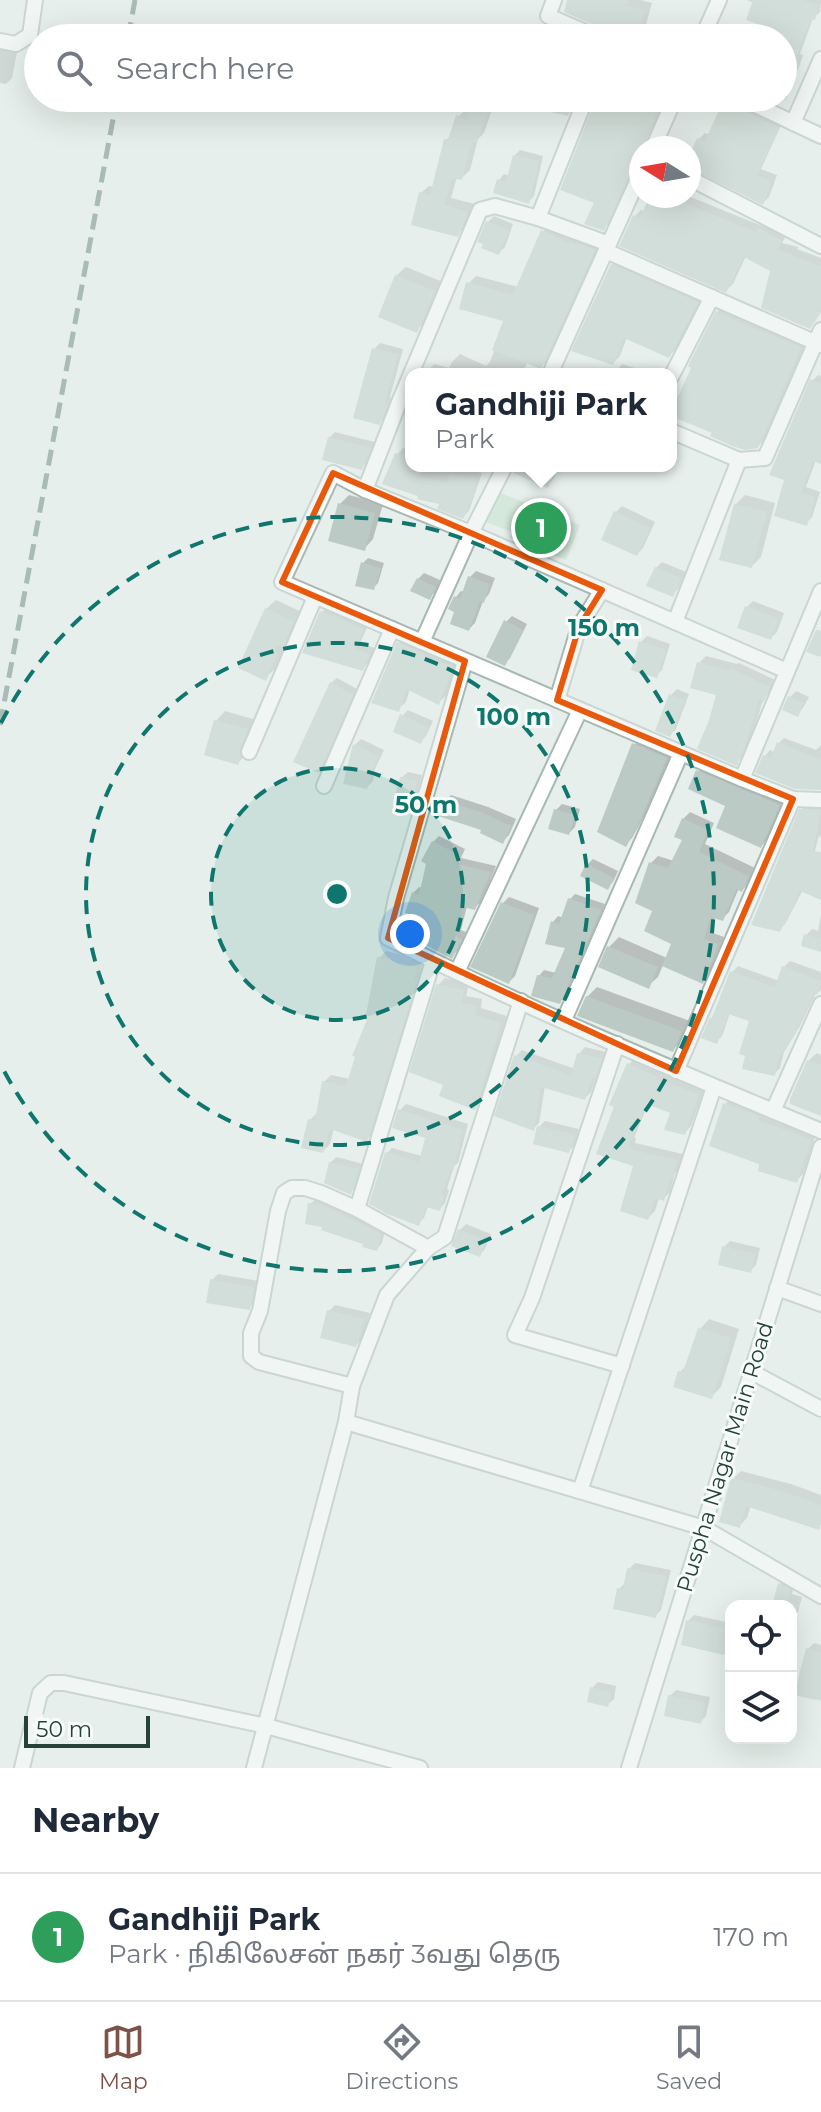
<!DOCTYPE html>
<html lang="en">
<head>
<meta charset="utf-8">
<style>
  :root { --surface:#fff; --page:#f2f2f3; --text:#1f2937; --muted:#747a83; --line:#e0e1e3; --accent:#7f5249 }
  body { margin:0; font-family:Montserrat,"Noto Sans Tamil",sans-serif; background:var(--page); color:var(--text) }
  .controls { position:absolute; right:24px; bottom:24px; display:grid; overflow:hidden; border-radius:16px; box-shadow:0 8px 32px #0002 }
  .controls button { width:72px; height:72px; display:grid; place-items:center; padding:0; border:0; border-bottom:2px solid var(--line); background:var(--surface); color:var(--text); font:40px sans-serif }
  .compass { position:absolute; left:629px; top:136px; width:72px; height:72px; border-radius:50%; background:var(--surface); box-shadow:0 8px 32px #0002; rotate:281deg }
  .scale { position:absolute; left:24px; bottom:20px; width:126px; box-sizing:border-box; padding-left:8px; border:4px solid #24423a; border-top:0; font-size:22px; line-height:28px; white-space:nowrap; color:#24423a; -webkit-text-stroke:6px #f7fbf9; paint-order:stroke }
  .you { position:absolute; left:410px; top:934px; width:28px; height:28px; margin:-20px; border:6px solid #fff; border-radius:50%; background:#1a73e8; box-shadow:0 0 0 12px #1a73e833 }
  .badge { display:grid; place-items:center; width:52px; height:52px; border-radius:50%; background:var(--accent); color:#fff; font-size:26px; font-weight:700 }
  .pin { position:absolute; translate:-50% -50%; border:4px solid #fff; box-shadow:0 2px 8px #0006 }
  .popup { position:absolute; left:405px; top:368px; width:272px; height:104px; box-sizing:border-box; display:grid; place-content:center; border-radius:16px; background:var(--surface); filter:drop-shadow(0 2px 6px #0005); font-size:26px; white-space:nowrap; color:var(--muted) }
  .popup b { font-size:30px; color:var(--text) }
  .popup::after { content:''; position:absolute; left:50%; top:100%; margin-left:-16px; border:16px solid transparent; border-top-color:var(--surface) }
  .list { margin:0; padding:0; list-style:none }
  h2 { display:flex; justify-content:space-between; align-items:center; height:104px; margin:0; padding:0 32px; font-size:34px }
  h2 small { font-size:26px; font-weight:400; color:var(--muted) }
  .list li { display:grid; grid-template-columns:52px 1fr auto; gap:24px; align-items:center; box-sizing:border-box; height:128px; padding:0 32px; border-top:2px solid var(--line) }
  .list b { display:block; font-size:30px; white-space:nowrap }
  .list p { margin:0; font-size:26px; white-space:nowrap; color:var(--muted) }
  .list em { font-size:26px; font-style:normal; color:var(--muted) }
  .icon { flex:none; width:44px; height:44px; fill:none; stroke:currentColor; stroke-width:2; stroke-linecap:round; stroke-linejoin:round }
  .map { position:relative; flex:none; width:821px; height:1768px; overflow:hidden }
  .search { position:absolute; background:var(--surface); box-shadow:0 8px 32px #0002; left:24px; right:24px; top:24px; height:88px; display:flex; align-items:center; gap:20px; box-sizing:border-box; padding:0 28px; border-radius:44px; color:var(--muted); font-size:30px }
  .sheet { height:232px; background:var(--surface) }
  nav { display:flex; justify-content:space-around; align-items:center; box-sizing:border-box; height:112px; border-top:2px solid var(--line); background:var(--surface); font-size:22px; color:var(--muted) }
  nav a { display:grid; justify-items:center; gap:4px }
  nav .on { color:var(--accent) }
  .map>svg:first-child { display:block }
  .green { fill:#bfe0c8 }
  .shadow { fill:#0003 }
  .building { fill:#bbcac4 }
  .lines { fill:none; stroke-linecap:round; stroke-linejoin:round }
  .minor-casing { stroke:#a8b8b2; stroke-width:18 }
  .minor { stroke:#fff; stroke-width:14 }
  .rail { stroke:#5f7d75; stroke-width:5; stroke-dasharray:16 8; stroke-linecap:butt }
  .marked { fill:none; stroke:#e8590c; stroke-width:6; stroke-linejoin:round }
  .ring { fill:none; stroke:#0f766e; stroke-width:4; stroke-dasharray:14 10 }
  .labels { text-anchor:middle; dominant-baseline:central; stroke-width:6; stroke-linejoin:round; paint-order:stroke }
  .street-label { font-size:22px; fill:#24423a; stroke:#f7fbf9 }
  .centre { fill:#0f766e; stroke:#f7fbf9; stroke-width:4 }
  .ring-label { font-size:24px; text-anchor:middle; font-weight:bold; fill:#0f766e; stroke:#f7fbf9; stroke-width:6; stroke-linejoin:round; paint-order:stroke }
</style>
</head>
<body>
<div class="map">
<svg width="821" height="1768" viewBox="0 0 821 1768">
  <rect width="100%" height="100%" fill="#e6efeb"/>
  <path class="green" d="M498,492L580,525L566,560L510,538L512,532L486,522Z"/>
  <g class="shadow">
    <path d="M569,0H641L652,3L645,28L638,35Z"/>
    <path d="M821,0L820,12L813,18L800,54L803,55L798,70L792,76L783,73V38H769L772,27L754,3L747,0Z"/>
    <path d="M542,24L571,31L586,38H534L536,31Z"/>
    <path d="M0,49L17,52L12,78L6,84L0,83Z"/>
    <path d="M509,98H578L574,107L567,114Z"/>
    <path d="M598,98H666L643,147L645,148H641V155L610,222L603,229L596,202Z"/>
    <path d="M729,98H734L783,121L761,169L777,175L769,197L763,203L689,167V162L699,139L705,133L710,135L725,103Z"/>
    <path d="M481,99L494,104L484,133L478,139L470,170L462,178L457,177L451,198L475,204L465,227L457,235L421,193L429,186L434,187L446,140L452,134L458,117L466,109L472,111Z"/>
    <path d="M520,150L543,156L534,196L529,201L499,180L504,174L510,176L514,156Z"/>
    <path d="M652,196H688L762,226L766,223L787,234L782,243L798,247L797,249L821,258V312L816,320L810,327L772,270L746,256L733,284L726,290L635,216L641,210L645,211Z"/>
    <path d="M494,216L513,224L505,247L499,253L488,222Z"/>
    <path d="M551,224L602,242L549,359L541,367L528,362L521,374H426L434,364L449,368L452,362L460,354L486,366L490,362L506,319L468,284L476,276L519,287L543,232Z"/>
    <path d="M620,258L704,295L676,349L669,356L627,337L620,356L613,363L612,265Z"/>
    <path d="M406,267L443,282L426,321L417,330L396,276Z"/>
    <path d="M724,306L807,340L765,439L757,447L694,367L690,365L718,311Z"/>
    <path d="M380,343L403,349L390,397L392,398L385,417L379,423L374,349Z"/>
    <path d="M622,364L653,374H614Z"/>
    <path d="M818,375L821,376V461L816,460L806,487L820,492L812,517L806,523L776,515L812,381Z"/>
    <path d="M335,432L375,442L368,462L361,468L329,438Z"/>
    <path d="M403,448L411,450V466H452L482,473L469,511L463,517L442,503L397,455Z"/>
    <path d="M520,466H560L553,480L547,486Z"/>
    <path d="M349,495L383,504L373,539L364,549L340,504Z"/>
    <path d="M745,495L775,503L761,557L752,566L735,505Z"/>
    <path d="M622,506L655,522L643,548L637,554L616,512Z"/>
    <path d="M368,558L384,563L378,583L373,588L363,563Z"/>
    <path d="M662,562L686,572L678,589L672,595L656,568Z"/>
    <path d="M476,571L495,578L489,594L483,601L475,623L469,629L457,611L450,608L456,597L461,591L465,592L470,577Z"/>
    <path d="M424,573L440,580L435,592L429,598L413,590L418,579Z"/>
    <path d="M276,600L302,612L292,636L285,643H286L275,669L265,678L266,609Z"/>
    <path d="M753,601L784,613L777,632L771,638L740,627L747,607Z"/>
    <path d="M328,606L369,623L360,643L375,648L368,663L362,669L322,612Z"/>
    <path d="M512,616L527,624L510,658L504,664L506,622Z"/>
    <path d="M407,636L460,658L447,695L439,702L410,689L406,702L398,709L399,643Z"/>
    <path d="M647,636L670,644L662,670L656,676L641,642Z"/>
    <path d="M706,656L737,664L739,663L775,680L770,692L763,700L753,734L743,756L736,763L718,693L699,663Z"/>
    <path d="M337,678L357,689L324,766L318,771L331,683Z"/>
    <path d="M677,689L689,694L676,729L670,735L671,695Z"/>
    <path d="M796,691L809,697L803,708L797,714L790,697Z"/>
    <path d="M408,710L433,721L426,736L420,742L402,716Z"/>
    <path d="M225,711L256,720L247,753L238,763L216,721Z"/>
    <path d="M784,738L816,750L821,745V789L758,772L765,756L770,750L775,753L779,743Z"/>
    <path d="M361,739L384,750L375,769L373,781L367,787L355,745Z"/>
    <path d="M640,739L672,752L646,813L632,838L626,844L634,745Z"/>
    <path d="M704,765L784,798L767,840L761,846L698,772Z"/>
    <path d="M408,772L422,775L417,796L411,802L401,778Z"/>
    <path d="M451,795L488,807L516,819L509,835L503,841L484,829L445,801Z"/>
    <path d="M562,804L580,809L575,827L569,833L556,810Z"/>
    <path d="M807,804H821V837L819,836L811,866L815,867L785,924L779,930L801,810Z"/>
    <path d="M690,812L714,823L705,844L755,868L749,883L742,890L739,888L729,912L722,919L715,917L710,932L724,937L709,974L702,981L663,965L658,977L648,986L609,947L619,937L667,958L673,943L655,910L651,863L658,856L674,861L685,839L683,819Z"/>
    <path d="M439,836L465,849L461,858L496,866L481,902L474,908L467,906L461,930L466,932L458,950L452,956L420,915L413,893L419,887L423,888L433,842Z"/>
    <path d="M593,859L618,871L613,882L607,888L587,865Z"/>
    <path d="M575,894L605,904L566,996L560,1001L539,976L544,970L556,973L568,947L553,922L558,916L563,918L570,899Z"/>
    <path d="M509,897L539,908L515,976L509,982L503,903Z"/>
    <path d="M821,914V950L806,935L812,929L818,931Z"/>
    <path d="M386,951L423,960L420,972L422,973L373,1133L366,1140L334,1128L330,1144L323,1151L310,1120L317,1113L324,1082L331,1075L350,1079L370,1019L379,958Z"/>
    <path d="M790,961L821,972V990L815,995L800,1026L784,1052L780,1068L774,1074L752,1020L730,1013L722,1036L716,1042L712,1018L732,972L738,966L779,981L784,967Z"/>
    <path d="M445,978L469,984L466,996L482,999L481,1008L507,1016L482,1101L475,1108L446,1084L438,985Z"/>
    <path d="M597,987L690,1021L682,1040L673,1050L587,997Z"/>
    <path d="M585,1047L606,1052L591,1092L585,1098L545,1086L539,1123L533,1129L497,1115L516,1056L522,1050L575,1069L579,1054Z"/>
    <path d="M817,1053L821,1055V1114L808,1061Z"/>
    <path d="M636,1057L662,1070L661,1072L705,1087L691,1126L684,1133L672,1111L649,1103L646,1109L634,1138H636L635,1143L683,1154L680,1169L675,1173L670,1192L663,1199L659,1198L655,1211L648,1218L636,1164L598,1153L629,1064Z"/>
    <path d="M733,1096L817,1131L804,1173L796,1181L762,1163L725,1104Z"/>
    <path d="M406,1104L468,1124L458,1163L454,1166L447,1189L449,1190L445,1203L440,1209L428,1206L424,1218L418,1223L387,1153L392,1148L422,1156L428,1137L400,1110Z"/>
    <path d="M545,1121L579,1129L575,1145L569,1151L539,1127Z"/>
    <path d="M337,1157L363,1164L356,1187L350,1193L330,1163Z"/>
    <path d="M316,1199L325,1200L386,1228L382,1243L377,1249L324,1225L310,1204Z"/>
    <path d="M466,1224L491,1234L485,1249L479,1255L460,1230Z"/>
    <path d="M730,1241L760,1248L756,1265L750,1271L724,1247Z"/>
    <path d="M218,1274L259,1281L255,1302L249,1308L212,1280Z"/>
    <path d="M335,1305L370,1313L362,1339L356,1345L329,1311Z"/>
    <path d="M709,1319L739,1329L721,1387L711,1397L680,1372L688,1364L700,1329Z"/>
    <path d="M741,1471L791,1484L821,1495V1524L818,1527L751,1505L747,1518L739,1526L733,1479Z"/>
    <path d="M635,1563L671,1570L661,1610L655,1616L619,1589L625,1583L629,1569Z"/>
    <path d="M786,1578L795,1583L792,1594L802,1597L798,1612L792,1618L791,1606H774L780,1584Z"/>
    <path d="M694,1615L731,1623V1655L683,1644L688,1621Z"/>
    <path d="M814,1643L821,1645V1699L808,1649Z"/>
    <path d="M598,1682L616,1686L614,1699L607,1705L592,1688Z"/>
    <path d="M676,1690L710,1697L706,1716L700,1722L670,1696Z"/>
  </g>
  <g class="building">
    <path d="M567,0H629L627,6L645,10L638,37L618,32V38H609L607,33L603,29L564,12Z"/>
    <path d="M753,0H803L819,5L815,20L811,19L795,60L798,61L786,100L783,99V38H770L774,30L746,20Z"/>
    <path d="M474,98H493L476,143L472,142L462,180L452,178L444,205L468,212L458,237L411,225L419,192L430,195L444,139L448,140L456,115L467,119Z"/>
    <path d="M515,98H575L568,116L514,103Z"/>
    <path d="M596,98H664L638,154L641,155L637,163L632,169L604,231L584,224L594,203L560,190Z"/>
    <path d="M723,101L779,128L757,175L772,181L763,205L689,168V157L697,138L705,141Z"/>
    <path d="M513,155L539,161L529,204L493,193L497,179L506,182Z"/>
    <path d="M650,196H666L756,232L758,228L782,241L777,250L792,254V256L821,266V310L810,329L761,308L770,271L744,257L726,293L619,246L633,215L640,218Z"/>
    <path d="M486,221L509,230L499,255L481,248L483,244L477,242Z"/>
    <path d="M541,230L569,243L570,241L576,244V243L595,250L541,369L492,350L503,321L459,309L466,282L513,295Z"/>
    <path d="M611,264L698,302L669,358L624,338L613,365L571,351Z"/>
    <path d="M395,275L435,291L417,333L378,317Z"/>
    <path d="M716,310L717,313L801,347L758,448L745,450L732,446L710,436L712,433L671,416V412L691,368L688,366Z"/>
    <path d="M372,348L398,354L385,403L388,404L380,425L353,418Z"/>
    <path d="M810,379L821,384V464L813,461L801,493L815,497L807,526L774,516L784,480L769,475Z"/>
    <path d="M328,437L371,448L362,470L322,460Z"/>
    <path d="M395,453L411,457V466H422L420,476L447,483L450,473L477,479L473,497L463,519L437,509L439,504L417,499L418,496L382,484Z"/>
    <path d="M515,466H557L548,488L513,473Z"/>
    <path d="M338,503L375,513L365,551L328,541Z"/>
    <path d="M734,504L767,512L752,568L719,560Z"/>
    <path d="M614,511L650,528L637,556L601,540Z"/>
    <path d="M361,562L381,568L374,590L355,586Z"/>
    <path d="M655,567L681,578L673,597L646,586Z"/>
    <path d="M468,576L490,584L484,603L480,601L469,631L450,624L454,612L448,609L454,596L460,599Z"/>
    <path d="M417,578L436,587L430,600L410,591Z"/>
    <path d="M745,606L779,619L771,640L737,628Z"/>
    <path d="M265,608L294,621L283,647L276,645L274,651L278,653L266,681L238,668Z"/>
    <path d="M320,611L364,629L355,649L370,654L363,671L302,653Z"/>
    <path d="M504,620L523,630L505,666L486,657Z"/>
    <path d="M816,630L821,631V657L806,652Z"/>
    <path d="M639,641L666,650L657,678L631,670Z"/>
    <path d="M397,642L425,654L424,657L453,666L439,705L406,689L399,712L371,703Z"/>
    <path d="M697,662L729,671L730,668L770,687L764,702L759,699L747,740L737,766L697,749L709,720L716,695L690,688Z"/>
    <path d="M330,682L353,695L319,773L293,762Z"/>
    <path d="M669,694L685,700L670,737L655,731Z"/>
    <path d="M788,696L804,703L798,717L782,710Z"/>
    <path d="M400,714L428,727L421,744L393,732Z"/>
    <path d="M214,720L248,729L240,749L241,757L238,765L204,755Z"/>
    <path d="M777,742L821,760V790L795,789L755,773L763,755L771,758Z"/>
    <path d="M632,743L667,758L640,821L626,847L597,832Z"/>
    <path d="M353,744L379,756L370,777L367,789L343,784Z"/>
    <path d="M696,770L780,805L761,848L716,828L725,806L688,789Z"/>
    <path d="M400,777L417,781L412,804L394,800Z"/>
    <path d="M443,800L481,812L511,826L503,844L480,833L481,830L438,816Z"/>
    <path d="M554,809L575,815L569,835L548,829Z"/>
    <path d="M799,809L821,810L813,851L821,852V900L800,891L780,932L751,925Z"/>
    <path d="M682,818L708,830L699,852L749,876L742,892L736,889L723,921L711,917L704,939L718,944L703,984L662,966L671,944L644,931L652,911L635,903L649,862L668,868L682,840L674,837Z"/>
    <path d="M432,841L461,856L457,864L491,872L475,910L463,907L456,936L462,939L452,959L406,935L417,916L405,913L412,892L419,895L426,864L421,861Z"/>
    <path d="M586,864L614,878L608,890L580,876Z"/>
    <path d="M568,898L601,910L560,1004L531,996L537,975L552,978L565,948L545,944L551,921L559,924Z"/>
    <path d="M501,902L534,915L509,984L470,967Z"/>
    <path d="M804,934L821,939V952L801,946Z"/>
    <path d="M607,946L658,967L649,989L598,967Z"/>
    <path d="M377,957L417,967L414,979L417,980L367,1142L330,1129L323,1153L301,1148L308,1119L315,1121L322,1081L346,1086L355,1057L352,1056L367,1020H365Z"/>
    <path d="M782,966L821,981L817,994L814,993L795,1034L778,1060L775,1076L742,1069L745,1056L739,1054L749,1021L728,1014L717,1044L701,1038L710,1017L712,1018L730,971L775,987Z"/>
    <path d="M436,984L464,990L461,1003L477,1006L475,1015L501,1023L475,1110L439,1096L443,1085L409,1072Z"/>
    <path d="M586,996L682,1031L673,1052L577,1016Z"/>
    <path d="M577,1053L602,1058L595,1079L592,1078L585,1100L541,1087L534,1131L494,1116L514,1055L571,1075Z"/>
    <path d="M807,1060L821,1065V1116L790,1104V1099Z"/>
    <path d="M627,1063L657,1077L656,1079L699,1094L685,1135L664,1130L670,1113L647,1104L629,1145H631L629,1149L677,1160L673,1178L671,1177L664,1201L655,1198L648,1220L620,1211L633,1166L596,1154L614,1107L609,1105Z"/>
    <path d="M723,1103L759,1116L758,1121L811,1139L797,1183L758,1171L759,1164L709,1146Z"/>
    <path d="M398,1109L463,1130L453,1171L450,1170L442,1195L444,1196L440,1211L426,1207L419,1226L387,1214L369,1204L385,1152L419,1162L425,1138L392,1128Z"/>
    <path d="M537,1126L575,1135L569,1153L533,1144Z"/>
    <path d="M329,1162L359,1169L351,1195L324,1183Z"/>
    <path d="M308,1203L319,1205V1203L381,1234L377,1251L362,1247L363,1244L321,1230L322,1227L305,1224Z"/>
    <path d="M458,1229L486,1241L480,1257L451,1246Z"/>
    <path d="M722,1246L755,1254L751,1273L718,1265Z"/>
    <path d="M210,1279L254,1287L250,1310L206,1303Z"/>
    <path d="M327,1310L365,1319L356,1347L320,1338Z"/>
    <path d="M698,1328L731,1338L712,1399L673,1387L678,1371L683,1372Z"/>
    <path d="M731,1478L782,1491L821,1505V1523L819,1530L746,1506L740,1528L719,1522Z"/>
    <path d="M627,1568L666,1576L656,1618L613,1609L617,1588L623,1589Z"/>
    <path d="M778,1583L790,1590L786,1606H772Z"/>
    <path d="M686,1620L729,1629L724,1655L681,1645Z"/>
    <path d="M806,1648L821,1652V1701L794,1695Z"/>
    <path d="M590,1687L612,1692L608,1707L587,1702Z"/>
    <path d="M668,1695L705,1703L701,1724L664,1716Z"/>
  </g>
  <g class="lines">
    <g class="minor-casing">
      <g id="minor">
        <path d="M554,0L548,16L599,38"/>
        <path d="M702,38L719,0"/>
        <path d="M0,41L16,44L30,35L35,0"/>
        <path d="M741,98L821,136"/>
        <path d="M793,123L821,59"/>
        <path d="M653,148L675,98"/>
        <path d="M689,178L821,246"/>
        <path d="M538,218L586,98"/>
        <path d="M606,251L821,345"/>
        <path d="M550,374L641,173"/>
        <path d="M671,377L712,297"/>
        <path d="M671,431L739,460L765,458L821,330"/>
        <path d="M365,490L400,400L480,210L495,206L538,218L609,244"/>
        <path d="M675,622L739,460"/>
        <path d="M422,642L471,533L505,466"/>
        <path d="M465,661L396,898L388,938C529,1010 675,1070 821,1131"/>
        <path d="M787,671L471,533L365,490L333,473L282,582L742,779L793,799L821,800"/>
        <path d="M557,700L579,627L602,590"/>
        <path d="M249,752L315,597"/>
        <path d="M742,779L821,591"/>
        <path d="M324,786L392,629"/>
        <path d="M457,972L580,710"/>
        <path d="M564,1020L681,753"/>
        <path d="M617,1044L532,1298L515,1335L622,1366"/>
        <path d="M676,1071L793,799"/>
        <path d="M773,1111L821,1004"/>
        <path d="M357,1209L433,961"/>
        <path d="M777,1288L821,1304"/>
        <path d="M752,1372L821,1409"/>
        <path d="M352,1386L259,1362L251,1356V1333L260,1311L278,1211L284,1193L292,1188H305L321,1193L357,1209L428,1248L445,1237L521,1001"/>
        <path d="M346,1422L704,1528L821,1596"/>
        <path d="M580,1491L714,1087"/>
        <path d="M22,1768L40,1693L51,1683H64L266,1726L420,1768"/>
        <path d="M254,1768L346,1422L352,1386L387,1295L428,1248"/>
        <path d="M629,1768L821,1147"/>
      </g>
    </g>
    <use href="#minor" class="minor"/>
    <g class="rail">
      <path d="M128,38L135,0"/>
      <path d="M0,725L117,98"/>
    </g>
  </g>
  <path d="M0 0H821V1768H0ZM333,473L602,590L579,627L557,700L793,799L676,1071L388,938L465,661L282,582Z" fill="#e6efeb" fill-opacity=".55" fill-rule="evenodd"/>
  <path class="marked" d="M333,473L602,590L579,627L557,700L793,799L676,1071L388,938L465,661L282,582Z"/>
  <circle cx="337" cy="894" r="126" fill="#0f766e" fill-opacity=".12"/>
  <g class="ring">
    <circle cx="337" cy="894" r="126"/>
    <circle cx="337" cy="894" r="251"/>
    <path d="M1 723A377 377 0 1 1 1 1065"/>
  </g>
  <g class="labels">
    <g class="street-label">
      <text transform="translate(725 1457) rotate(-73)">Puspha Nagar Main Road</text>
    </g>
  </g>
  <circle cx="337" cy="894" r="12" class="centre"/>
  <g class="ring-label">
    <text x="604" y="636">150 m</text>
    <text x="514" y="725">100 m</text>
    <text x="426" y="813">50 m</text>
  </g>
</svg>
<div class="controls">
<button><svg class="icon" aria-label="locate" viewBox="0 0 24 24"><circle cx="12" cy="12" r="6"/><path d="M12 2v4M12 18v4M2 12h4M18 12h4"/></svg></button>
<button><svg class="icon" aria-label="layers" viewBox="0 0 24 24"><path d="M12 4l9 5-9 5-9-5zM3 14l9 5 9-5"/></svg></button>
</div>
<svg class="compass" viewBox="-18 -18 36 36"><path d="M0-13l5 13h-10z" fill="#e53935"/><path d="M0 13l5-13h-10z" fill="#747a83"/></svg>
<div class="scale">50 m</div>
<div class="you"></div>
<div class="pin badge" style="left:541px;top:528px;background:#2e9e5b">1</div>
<div class="popup"><b>Gandhiji Park</b>Park</div>
<div class="search"><svg class="icon" aria-label="search" viewBox="0 0 24 24"><circle cx="10" cy="10" r="6"/><path d="M15 15l6 6"/></svg>Search here</div>
</div>
<section class="sheet">
<h2>Nearby<small></small></h2>
<ul class="list">
<li><span class="badge" style="background:#2e9e5b">1</span><div><b>Gandhiji Park</b><p>Park · நிகிலேசன் நகர் 3வது தெரு</p></div><em>170 m</em></li>
</ul>
</section>
<nav>
<a class="on"><svg class="icon" aria-label="map" viewBox="0 0 24 24"><path d="M3 6l6-2 6 2 6-2v14l-6 2-6-2-6 2zM9 4v14M15 6v14"/></svg>Map</a>
<a><svg class="icon" aria-label="directions" viewBox="0 0 24 24"><path d="M12 3l9 9-9 9-9-9zM9 14v-3h6M13 9l2 2-2 2"/></svg>Directions</a>
<a><svg class="icon" aria-label="saved" viewBox="0 0 24 24"><path d="M7 4h10v16l-5-4-5 4z"/></svg>Saved</a>
</nav>
</body>
</html>
